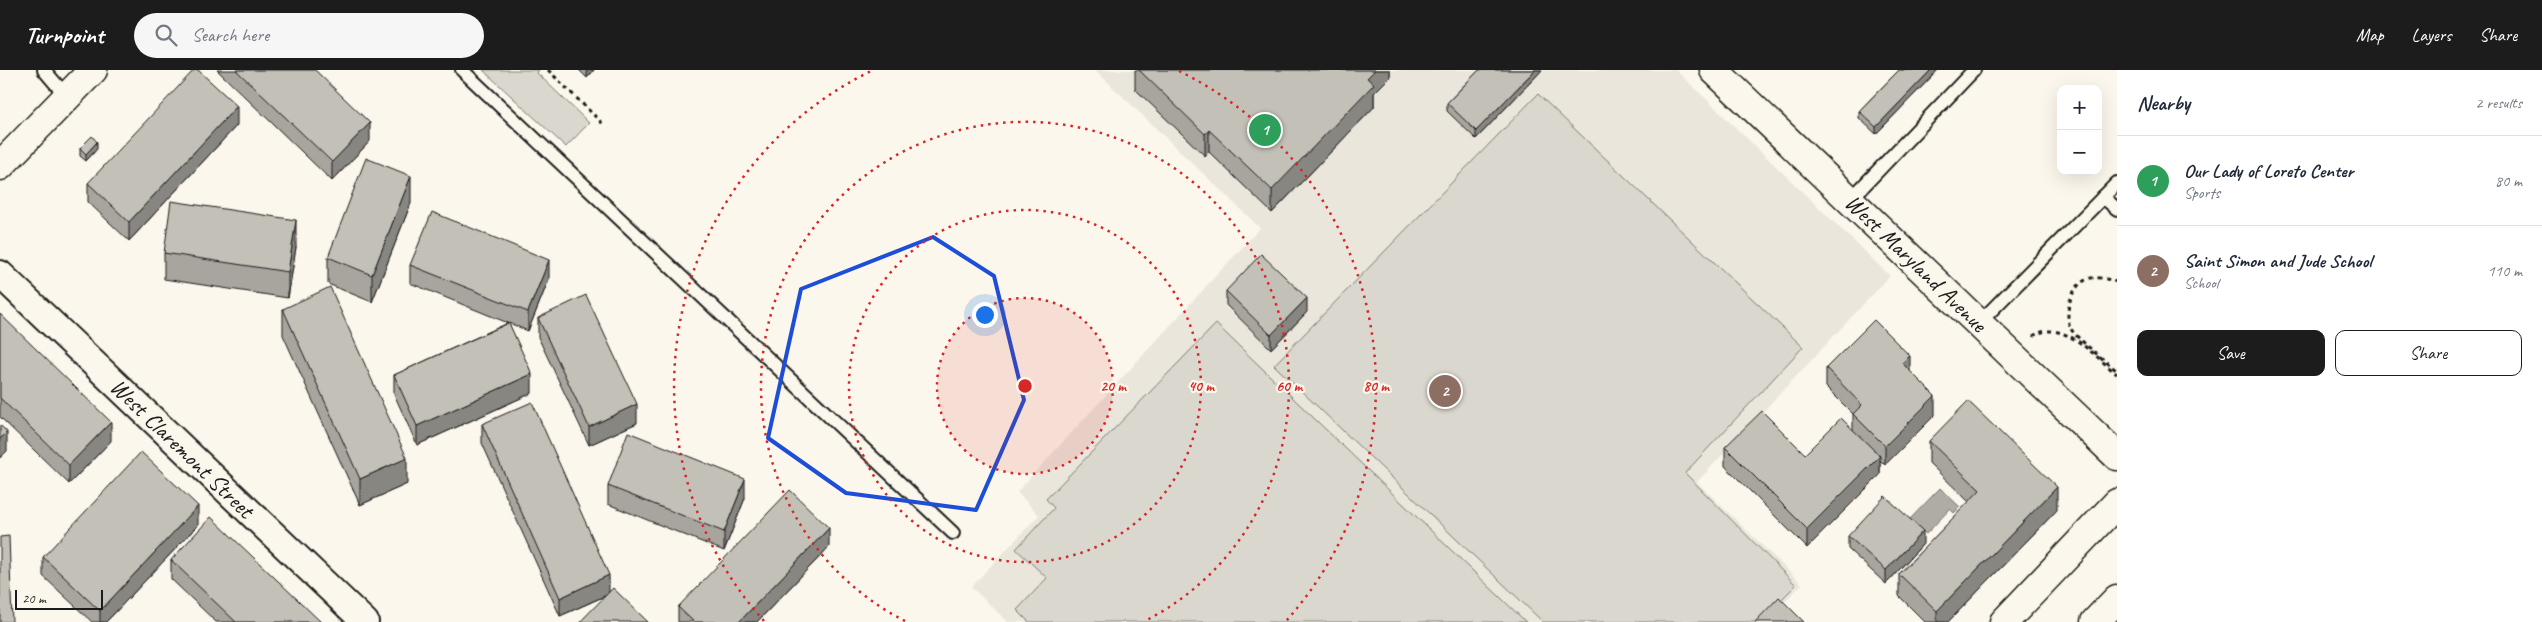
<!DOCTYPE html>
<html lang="en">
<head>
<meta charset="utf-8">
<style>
  :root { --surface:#fff; --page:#f6f6f7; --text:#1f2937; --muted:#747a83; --line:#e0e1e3; --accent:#1c1c1c }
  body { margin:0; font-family:Caveat,sans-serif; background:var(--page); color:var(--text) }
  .controls { position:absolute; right:15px; top:15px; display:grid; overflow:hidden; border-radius:10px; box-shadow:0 5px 20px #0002 }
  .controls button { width:45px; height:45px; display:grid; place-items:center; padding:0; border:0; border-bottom:1px solid var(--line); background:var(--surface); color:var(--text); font:25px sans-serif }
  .scale { position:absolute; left:15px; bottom:12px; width:88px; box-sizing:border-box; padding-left:5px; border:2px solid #1c1c1c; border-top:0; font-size:14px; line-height:18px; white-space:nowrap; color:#1c1c1c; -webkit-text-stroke:4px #fbf7ec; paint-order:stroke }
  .you { position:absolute; left:984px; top:244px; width:18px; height:18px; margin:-12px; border:4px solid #fff; border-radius:50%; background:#1a73e8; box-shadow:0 0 0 8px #1a73e833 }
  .badge { display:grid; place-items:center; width:32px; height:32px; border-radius:50%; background:var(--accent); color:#fff; font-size:16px; font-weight:700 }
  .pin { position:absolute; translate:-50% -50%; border:2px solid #fff; box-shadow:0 1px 5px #0006 }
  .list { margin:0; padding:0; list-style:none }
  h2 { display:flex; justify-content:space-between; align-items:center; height:65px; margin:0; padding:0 20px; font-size:21px }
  h2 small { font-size:16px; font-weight:400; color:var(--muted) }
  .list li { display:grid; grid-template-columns:32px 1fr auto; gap:15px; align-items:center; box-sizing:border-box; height:90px; padding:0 20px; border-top:1px solid var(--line) }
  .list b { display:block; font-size:19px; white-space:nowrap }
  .list p { margin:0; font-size:16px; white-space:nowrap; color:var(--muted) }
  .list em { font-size:16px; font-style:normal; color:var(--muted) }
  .actions { display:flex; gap:10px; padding:15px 20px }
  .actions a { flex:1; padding:11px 0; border:1px solid var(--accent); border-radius:10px; text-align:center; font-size:18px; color:var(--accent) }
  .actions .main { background:var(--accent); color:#fff }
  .icon { flex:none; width:28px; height:28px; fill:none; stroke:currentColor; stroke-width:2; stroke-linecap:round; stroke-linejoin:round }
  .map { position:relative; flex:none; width:2117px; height:552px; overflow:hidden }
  header { display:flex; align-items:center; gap:30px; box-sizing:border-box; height:70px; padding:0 25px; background:var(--accent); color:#fff }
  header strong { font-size:24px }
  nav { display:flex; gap:28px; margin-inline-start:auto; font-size:18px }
  .search { width:350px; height:45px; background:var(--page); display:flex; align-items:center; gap:12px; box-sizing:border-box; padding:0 18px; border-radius:28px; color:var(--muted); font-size:19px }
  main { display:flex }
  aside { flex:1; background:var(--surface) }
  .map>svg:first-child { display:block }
  .built { fill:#eae6dc }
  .green { fill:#dad7ce; stroke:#7b7a75 }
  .water { fill:#afaca5; stroke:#74726e }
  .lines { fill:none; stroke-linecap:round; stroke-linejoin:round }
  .service-casing { stroke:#1c1c1c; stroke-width:16 }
  .minor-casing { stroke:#1c1c1c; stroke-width:30 }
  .tertiary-casing { stroke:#1c1c1c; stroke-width:31 }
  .secondary-casing { stroke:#1c1c1c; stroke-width:31 }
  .motorway-casing { stroke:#1c1c1c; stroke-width:31 }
  .path { stroke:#1c1c1c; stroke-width:3; stroke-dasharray:4 4; stroke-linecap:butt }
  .service { stroke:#fbf7ec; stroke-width:12 }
  .minor { stroke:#fbf7ec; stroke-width:26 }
  .tertiary { stroke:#fbf7ec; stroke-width:28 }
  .secondary { stroke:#fbf7ec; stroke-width:28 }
  .motorway { stroke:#fbf7ec; stroke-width:28 }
  .wall { fill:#a8a59e; stroke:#1c1c1c }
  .shaded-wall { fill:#888681; stroke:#1c1c1c }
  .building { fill:#c3c0b8; stroke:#1c1c1c }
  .marked { fill:none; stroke:#1d4ed8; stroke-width:4; stroke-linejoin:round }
  .ring { fill:none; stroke:#d62828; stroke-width:2.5; stroke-dasharray:2.5 5 }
  .labels { text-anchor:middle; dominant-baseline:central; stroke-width:4.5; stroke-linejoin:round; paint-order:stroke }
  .street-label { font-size:24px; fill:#1c1c1c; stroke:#fbf7ec }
  .centre { fill:#d62828; stroke:#fbf7ec; stroke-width:2.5 }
  .ring-label { font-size:15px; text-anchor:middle; font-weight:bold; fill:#d62828; stroke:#fbf7ec; stroke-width:4.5; stroke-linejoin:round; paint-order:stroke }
</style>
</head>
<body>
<header>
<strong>Turnpoint</strong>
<div class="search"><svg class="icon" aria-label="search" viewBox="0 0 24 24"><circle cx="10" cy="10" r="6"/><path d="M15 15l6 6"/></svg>Search here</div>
<nav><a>Map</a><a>Layers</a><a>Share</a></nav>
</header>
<main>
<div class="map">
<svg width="2117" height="552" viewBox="0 0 2117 552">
  <rect width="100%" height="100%" fill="#fbf7ec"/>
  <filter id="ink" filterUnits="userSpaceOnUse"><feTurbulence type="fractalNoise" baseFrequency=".02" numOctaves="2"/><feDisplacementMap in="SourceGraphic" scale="10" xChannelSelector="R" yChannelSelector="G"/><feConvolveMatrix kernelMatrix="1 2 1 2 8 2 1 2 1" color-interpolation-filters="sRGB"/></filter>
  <g filter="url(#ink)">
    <path class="built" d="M1095,0H1676L1890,206L1697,412L1802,514L1765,552H1008L971,517L1039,445L1017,422L1260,158Z"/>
    <g class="green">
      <path d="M483,0H539L537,3L589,53L566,77Z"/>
      <path d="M1538,24L1803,277L1685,403L1796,515L1759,552H1543L1274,295Z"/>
      <path d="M1216,254L1526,552H1029L1017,540L1047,508L1016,479L1054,438L1046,429Z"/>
    </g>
    <path class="water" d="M1940,418L1960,437L1954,443L1950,439L1926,464L1910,449Z"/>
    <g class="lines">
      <g class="service-casing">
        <g id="service">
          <path d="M44,0L67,27"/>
          <path d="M462,0L953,463"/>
          <path d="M2103,127L2117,139"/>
          <path d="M1850,130L1974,0"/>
          <path d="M1979,253L2117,113"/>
        </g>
      </g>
      <g class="minor-casing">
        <path id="minor" d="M0,204L365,552"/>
      </g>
      <g class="tertiary-casing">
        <path id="tertiary" d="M1714,0L2117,386"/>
      </g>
      <g class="secondary-casing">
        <g id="secondary">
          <path d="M0,96L93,0"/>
          <path d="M2004,552L2117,433"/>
        </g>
      </g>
      <g class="motorway-casing">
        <path id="motorway" d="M2095,552L2117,529"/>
      </g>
      <g class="path">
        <path d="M548,0L604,55"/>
        <path d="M2117,212C2108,209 2100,207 2091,208C2071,212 2063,244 2071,259C2077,269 2107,292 2117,301"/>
        <path d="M2033,266C2063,247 2095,287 2117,304"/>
      </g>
      <use href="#service" class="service"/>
      <use href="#minor" class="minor"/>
      <use href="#tertiary" class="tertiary"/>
      <use href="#secondary" class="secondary"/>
      <use href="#motorway" class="motorway"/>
    </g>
    <g class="wall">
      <path d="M217,0H315L370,71L332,111Z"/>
      <path d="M579,0H594L587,8Z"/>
      <path d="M1135,0H1390V7L1374,23V37L1272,143L1209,82L1205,86L1135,19Z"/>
      <path d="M1479,0H1542L1476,69L1447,41V33Z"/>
      <path d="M1899,0H1938L1876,64L1859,48V41Z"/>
      <path d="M237,55L129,171L88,132V113Z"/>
      <path d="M80,78L97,79L86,91L80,86Z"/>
      <path d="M411,133L372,232L328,214V187Z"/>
      <path d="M296,177L288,228L164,209V183Z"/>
      <path d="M410,195L549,209L528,261L509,253L532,323L417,375L394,324V305L508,253L410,213Z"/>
      <path d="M1226,221L1307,242L1271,279L1226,235Z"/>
      <path d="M283,239L407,414L360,435L283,265Z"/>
      <path d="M0,244L111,371L69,414L0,347Z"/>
      <path d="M538,248L637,353L589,375L538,267Z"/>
      <path d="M1826,298L1910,302L1935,345L1885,395L1880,390V405L1807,478L1725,396V377L1805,384L1853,360V344L1826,317Z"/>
      <path d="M482,354L605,526L560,546L482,373Z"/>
      <path d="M1929,371L2057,440L1948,552H1925L1899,526V504L1969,432L1929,393Z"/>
      <path d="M608,416L745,428L724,481L608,434Z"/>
      <path d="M198,455L106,552H92L43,506V487Z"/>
      <path d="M1848,466L1923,474L1886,514L1848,479Z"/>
      <path d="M829,477L757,552H678V537Z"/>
      <path d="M171,490L321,552H216L171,509Z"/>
    </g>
    <g class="shaded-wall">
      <path d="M587,0H594L587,8Z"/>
      <path d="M1375,0H1390V7L1374,23V37L1272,143V120L1367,8Z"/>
      <path d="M1535,0H1542L1476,69V61Z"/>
      <path d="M1931,0H1938L1876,64V57Z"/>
      <path d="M237,36V55L129,171V152Z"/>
      <path d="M370,53V71L332,111V92Z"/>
      <path d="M1209,60V82L1205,86V64Z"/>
      <path d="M97,72V79L86,91V84Z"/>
      <path d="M411,106V133L372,232V205Z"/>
      <path d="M296,150V177L288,228V202Z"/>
      <path d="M549,190V209L528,261V242Z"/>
      <path d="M1307,228V242L1271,279V265Z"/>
      <path d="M1910,286V304L1902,293Z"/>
      <path d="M532,304V323L417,375V356Z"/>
      <path d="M1935,326V345L1885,395V376Z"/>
      <path d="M637,334V353L589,375V357Z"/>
      <path d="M111,352V371L69,414V395Z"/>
      <path d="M7,362V381L0,388V369Z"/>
      <path d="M1880,386V405L1807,478V459Z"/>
      <path d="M407,388V414L360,435V409Z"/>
      <path d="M745,409V428L724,481V462Z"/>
      <path d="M2057,417V440L1948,552H1937V541Z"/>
      <path d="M198,436V455L106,552H100V541Z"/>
      <path d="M829,458V477L757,552H739Z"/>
      <path d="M1923,461V474L1886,514V500Z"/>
      <path d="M609,505V524L560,546V528Z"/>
    </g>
    <g class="building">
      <path d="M194,0H198L237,36L129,152L88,113Z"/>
      <path d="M236,0H315L370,53L332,92Z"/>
      <path d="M1139,0H1375L1367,8L1374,14L1272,120L1209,60L1205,64Z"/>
      <path d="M1479,0H1535L1476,61L1447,33Z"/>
      <path d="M1899,0H1931L1876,57L1859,41Z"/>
      <path d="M92,66L97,72L86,84L80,78Z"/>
      <path d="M366,88L411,106L372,205L328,187Z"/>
      <path d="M171,131L296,150L288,202L164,183Z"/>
      <path d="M432,142L549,190L528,242L410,195Z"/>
      <path d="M1261,184L1307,228L1271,265L1226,221Z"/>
      <path d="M330,217L407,388L360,409L283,239Z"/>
      <path d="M586,225L637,334L589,357L538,248Z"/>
      <path d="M0,244L111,352L69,395L0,328Z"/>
      <path d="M1874,250L1910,286L1902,293L1935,326L1885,376L1853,344L1862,335L1826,298Z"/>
      <path d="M509,253L532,304L417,356L394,305Z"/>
      <path d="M1968,331L2057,417L1937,541L1899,504L1980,420L1929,371Z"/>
      <path d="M532,332L609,505L560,528L482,354Z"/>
      <path d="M1762,341L1805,384L1841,348L1880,386L1807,459L1725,377Z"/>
      <path d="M0,355L7,362L0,369Z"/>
      <path d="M628,362L745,409L724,462L608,416Z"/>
      <path d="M141,382L198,436L100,541L43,487Z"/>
      <path d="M790,420L829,458L739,552H694L678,537Z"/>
      <path d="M1885,426L1923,461L1886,500L1848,466Z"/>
      <path d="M211,447L321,552H236L171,490Z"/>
      <path d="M9,466L12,552H0V467Z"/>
      <path d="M613,518L648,552H580Z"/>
      <path d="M1779,527L1804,552H1755Z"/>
    </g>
  </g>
  <path class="marked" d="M933,167L994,206L1024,330L976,440L846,423L768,368L801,219Z"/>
  <circle cx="1025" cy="316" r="88" fill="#d62828" fill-opacity=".12"/>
  <g class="ring">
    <circle cx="1025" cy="316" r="88"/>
    <circle cx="1025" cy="316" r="176"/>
    <path d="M905 551A264 264 0 1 1 1145 551"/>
    <path d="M764 551A351 351 0 0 1 871 1M1179 1A351 351 0 0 1 1286 551"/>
  </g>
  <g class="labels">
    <g class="street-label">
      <text transform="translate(1916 193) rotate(44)">West Maryland Avenue</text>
      <text transform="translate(182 378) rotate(44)">West Claremont Street</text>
    </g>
  </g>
  <circle cx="1025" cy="316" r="8" class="centre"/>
  <g class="ring-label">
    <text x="1113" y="321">20 m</text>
    <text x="1201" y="321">40 m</text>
    <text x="1289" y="321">60 m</text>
    <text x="1376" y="321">80 m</text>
  </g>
</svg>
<div class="controls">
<button>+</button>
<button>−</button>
</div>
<div class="scale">20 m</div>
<div class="you"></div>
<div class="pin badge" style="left:1265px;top:60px;background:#2e9e5b">1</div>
<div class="pin badge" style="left:1445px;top:321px;background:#8d6e63">2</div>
</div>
<aside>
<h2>Nearby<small>2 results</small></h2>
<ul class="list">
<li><span class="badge" style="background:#2e9e5b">1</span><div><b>Our Lady of Loreto Center</b><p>Sports</p></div><em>80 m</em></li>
<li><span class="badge" style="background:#8d6e63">2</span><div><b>Saint Simon and Jude School</b><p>School</p></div><em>110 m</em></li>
</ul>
<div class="actions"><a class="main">Save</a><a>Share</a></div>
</aside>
</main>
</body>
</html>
